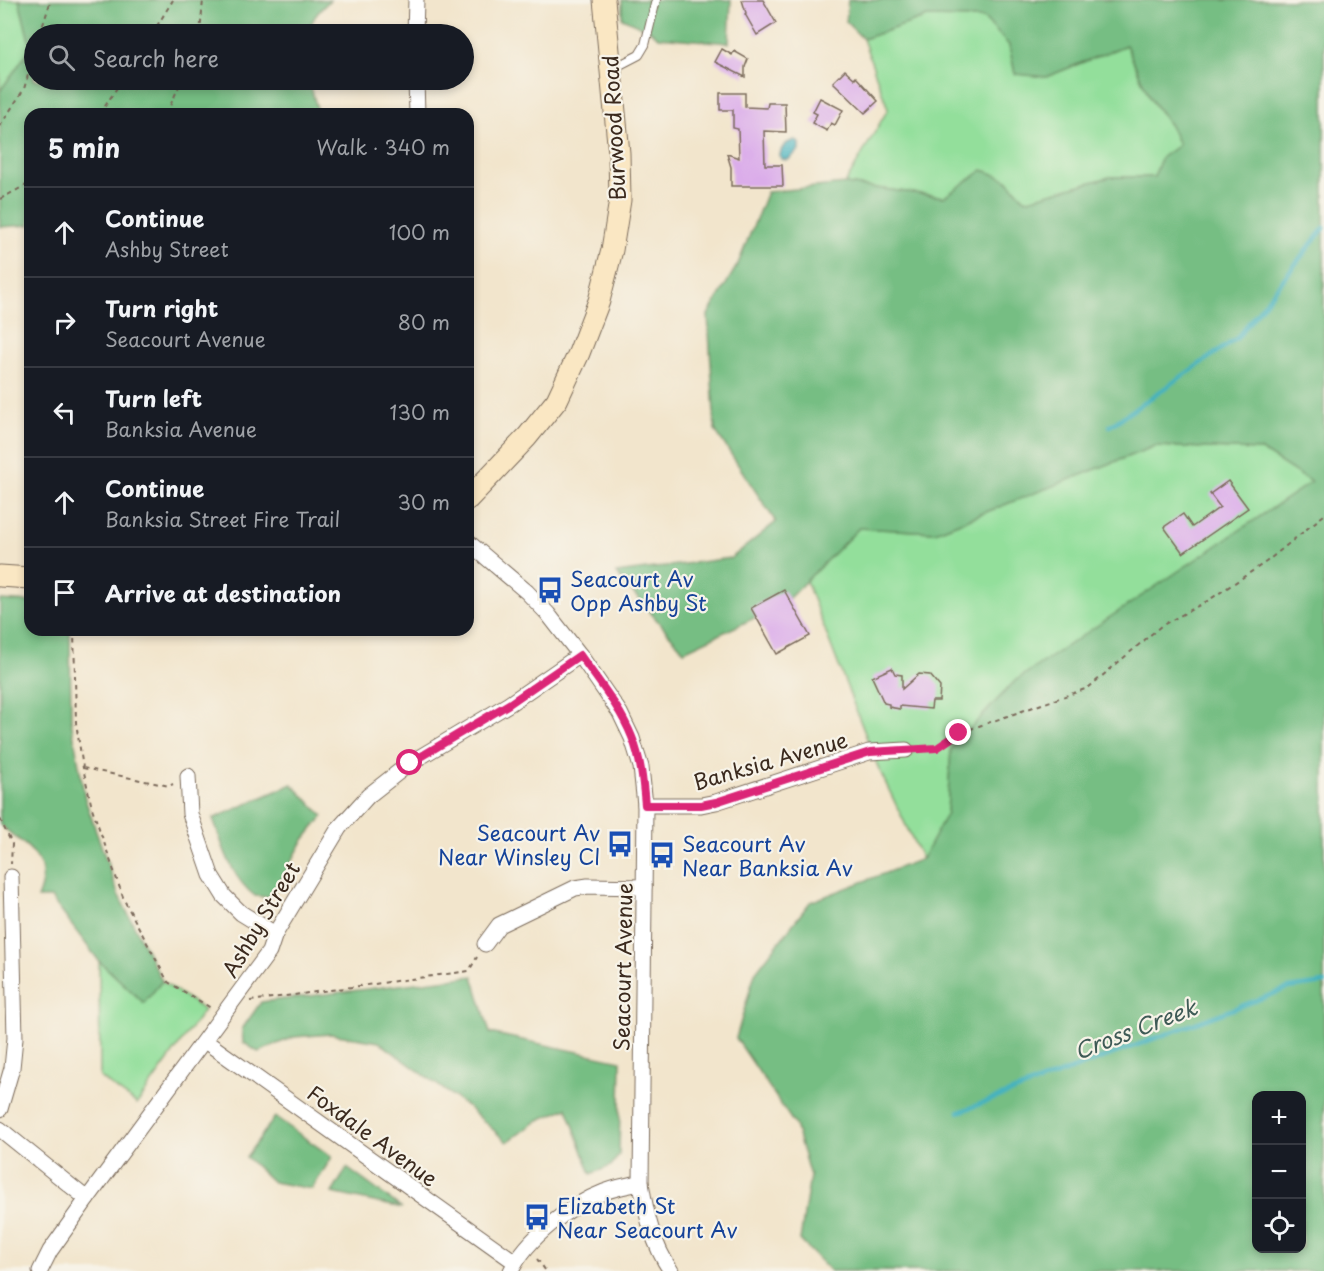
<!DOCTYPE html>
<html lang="en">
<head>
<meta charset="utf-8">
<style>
  :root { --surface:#171b24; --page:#20242c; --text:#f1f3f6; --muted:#9ea1a6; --line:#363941 }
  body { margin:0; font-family:"Playpen Sans",sans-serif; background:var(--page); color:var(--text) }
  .controls { position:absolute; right:18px; bottom:18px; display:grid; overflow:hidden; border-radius:12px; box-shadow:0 3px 9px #0003 }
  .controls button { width:54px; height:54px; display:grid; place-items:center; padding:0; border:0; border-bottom:2px solid var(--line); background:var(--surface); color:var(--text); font:30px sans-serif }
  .stop { position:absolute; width:18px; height:18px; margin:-14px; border:4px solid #db2777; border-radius:50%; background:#fff }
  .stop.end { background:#db2777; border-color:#fff; box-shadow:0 2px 6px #0008 }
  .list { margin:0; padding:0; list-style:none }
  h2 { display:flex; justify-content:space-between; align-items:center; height:78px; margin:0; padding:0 24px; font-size:26px }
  h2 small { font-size:20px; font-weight:400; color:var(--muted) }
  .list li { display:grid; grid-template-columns:39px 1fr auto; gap:18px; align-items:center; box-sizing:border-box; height:90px; padding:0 24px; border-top:2px solid var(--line) }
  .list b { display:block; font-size:22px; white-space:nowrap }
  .list p { margin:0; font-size:20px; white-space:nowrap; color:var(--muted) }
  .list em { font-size:20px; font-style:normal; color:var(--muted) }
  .icon { flex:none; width:33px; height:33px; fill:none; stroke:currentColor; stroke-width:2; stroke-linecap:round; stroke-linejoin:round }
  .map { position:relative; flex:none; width:1324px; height:1271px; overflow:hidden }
  .search { position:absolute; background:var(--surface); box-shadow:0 3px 9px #0003; left:24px; top:24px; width:450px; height:66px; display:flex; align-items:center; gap:15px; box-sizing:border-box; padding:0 21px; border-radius:33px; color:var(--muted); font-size:22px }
  .panel { position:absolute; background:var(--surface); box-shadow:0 3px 9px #0003; left:24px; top:108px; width:450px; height:528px; border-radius:18px }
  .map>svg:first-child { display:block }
  .green { fill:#93df9b; stroke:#67845c; stroke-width:1.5 }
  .forest { fill:#76be83; stroke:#587450; stroke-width:1.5; fill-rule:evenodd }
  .water { fill:#44b2bf; stroke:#406e6e; stroke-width:1.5 }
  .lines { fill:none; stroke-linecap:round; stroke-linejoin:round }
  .stream { stroke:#44b2bf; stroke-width:4.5 }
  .building { fill:#dbadea }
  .lane-casing { stroke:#7b6b5b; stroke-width:10 }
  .street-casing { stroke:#7b6b5b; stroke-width:17 }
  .secondary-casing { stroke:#7b6b5b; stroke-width:23 }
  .path { stroke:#7b6b5b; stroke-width:2; stroke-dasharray:4.5 4.5; stroke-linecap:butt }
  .lane { stroke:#fff; stroke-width:8 }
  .street { stroke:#fff; stroke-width:15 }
  .secondary { stroke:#fae7c3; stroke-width:21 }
  .route { stroke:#db2777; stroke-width:8 }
  .labels { text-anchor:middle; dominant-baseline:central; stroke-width:4.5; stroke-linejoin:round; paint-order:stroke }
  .street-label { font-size:21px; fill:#3b2a1e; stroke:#f7f3e8 }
  .transit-label { font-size:21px; fill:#164399; stroke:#f7f3e8; text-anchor:start }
  .water-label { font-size:22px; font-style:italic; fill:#3e5a56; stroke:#f7f3e8 }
</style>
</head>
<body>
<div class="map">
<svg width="1324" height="1271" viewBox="0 0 1324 1271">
  <rect width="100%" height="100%" fill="#f7f3e8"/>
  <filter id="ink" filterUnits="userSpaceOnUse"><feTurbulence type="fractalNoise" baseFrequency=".0167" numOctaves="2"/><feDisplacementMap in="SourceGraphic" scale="12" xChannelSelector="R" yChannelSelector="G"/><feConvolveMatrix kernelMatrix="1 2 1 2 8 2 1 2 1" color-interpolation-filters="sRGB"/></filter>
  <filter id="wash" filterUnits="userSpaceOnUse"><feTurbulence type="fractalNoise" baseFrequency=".008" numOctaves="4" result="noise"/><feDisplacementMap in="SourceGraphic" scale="24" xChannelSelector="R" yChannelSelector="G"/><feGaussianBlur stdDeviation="1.35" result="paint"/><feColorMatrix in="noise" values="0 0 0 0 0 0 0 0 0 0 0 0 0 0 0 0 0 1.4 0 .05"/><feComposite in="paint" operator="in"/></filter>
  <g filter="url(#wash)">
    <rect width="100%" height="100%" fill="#f2e5cc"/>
    <g class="green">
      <path d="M0,0H19L31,48L0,91Z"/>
      <path d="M927,17L984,18L1009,45L1015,73L1046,77L1126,45L1150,98L1171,127L1179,145L1162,158L1154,177H1110L1025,200L1006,179L983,170L945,197L845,184L888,109L863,39Z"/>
      <path d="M1155,446L1261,450L1312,482L1015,681L951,749L947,813L922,859L878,767L806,581L859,528L935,532Z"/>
      <path d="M99,961L144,1003L162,981L204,1010L137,1104L100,1077Z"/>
    </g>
    <g class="forest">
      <path d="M19,0H330C320,10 310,19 309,34H34V80H309L318,112H308V114H30V225L0,227V91L31,48Z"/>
      <path d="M622,0H731L729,43L659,37L649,30L622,18Z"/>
      <path d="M848,0H1324V1271H830L800,1240L810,1176L795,1125L736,1038L755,973L810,902L922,859L947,813L951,749L1015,681L1311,482L1261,450L1155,446L935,532L859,528L782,605L684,651L616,573L731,558L776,522L715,430L708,315L738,264L767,192L845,184L944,197L983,170L1006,179L1025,200L1110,177H1154L1161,158L1179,145L1171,127L1150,98L1126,45L1046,77L1015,74L1009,45L984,18L927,17L863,39L846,22ZM1256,1096H1302V1248H1256Z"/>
      <path d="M0,600L30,602V630H70L71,720L85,799L118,894L162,981L144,1003L99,961L51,898H37C54,859 27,847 0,825Z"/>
      <path d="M292,784L323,816L303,841L275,891L267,897L255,896C231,878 223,846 213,819Z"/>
      <path d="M473,976L490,1033L621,1061L619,1155L611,1166L591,1174L567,1108L539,1120L507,1142L469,1108L379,1042L331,1034L294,1037L258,1052L243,1042L242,1029L261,1002Z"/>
      <path d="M275,1117L332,1157L312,1189L273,1182L246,1157Z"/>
      <path d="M347,1168L402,1208L332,1193Z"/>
    </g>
    <path class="water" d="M795,140L799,143V150L788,160L781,159L780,155C781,147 787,142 795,140Z"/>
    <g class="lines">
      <g class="stream">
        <path d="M1110,426L1236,339L1324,228"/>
        <path d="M959,1112L1289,988L1324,983"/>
      </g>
    </g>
    <g id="blocks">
      <g class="building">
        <path d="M742,0H763L776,23L757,35L745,14L746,13Z"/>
        <path d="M722,49L732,55L734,51L748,59L745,67V77L715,62Z"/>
        <path d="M845,70L855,79L856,77L878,101L865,113L833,82Z"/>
        <path d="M720,93H745V107L767,108L768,103H785L786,132L764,131L765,165H782L783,186H731V167L727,154L739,158L738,129L733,128V110H720Z"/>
        <path d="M820,98L843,110L835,125L831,123L827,131L812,123L817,114L813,112Z"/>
        <path d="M1228,481L1248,508L1183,553L1164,527L1183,514L1192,527L1220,507L1210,494Z"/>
        <path d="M784,590L810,636L777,654L751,608Z"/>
        <path d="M892,668L895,674L902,675V689L919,674L930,675L940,687L939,701H932L931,709L900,706V709L889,707V704L884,703L872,677Z"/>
      </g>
    </g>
  </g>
  <g filter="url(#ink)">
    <use href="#blocks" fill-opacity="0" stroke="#7b6b5b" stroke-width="1.5"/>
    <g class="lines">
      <g class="lane-casing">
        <path id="lane" d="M612,69L639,55L645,45L656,0"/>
      </g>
      <g class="street-casing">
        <g id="street">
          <path d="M415,34L416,0"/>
          <path d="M416,80L417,114"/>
          <path d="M468,542L527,592L548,614L580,655L620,713L632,738L641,767L645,805L641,1183C646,1214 653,1245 671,1271"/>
          <path d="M188,776L190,814L211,875L224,896L241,913L275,934"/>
          <path d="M645,805H701L716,802L869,752L906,750"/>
          <path d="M485,944L499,925L575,888L588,886L644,887"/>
          <path d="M205,1041L515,1262"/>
          <path d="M0,1109L12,1068L15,1038L11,877"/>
          <path d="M0,1129L87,1199"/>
          <path d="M40,1271L50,1251L87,1199L269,952L275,934L339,828L368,796L410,763L509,704L580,655"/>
          <path d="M511,1271C527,1238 570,1205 604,1192C615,1188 628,1185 641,1183"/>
        </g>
      </g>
      <g class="secondary-casing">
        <g id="secondary">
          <path d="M468,499L527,437L557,400L579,353L599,301L612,250L620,200L619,153L604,0"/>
          <path d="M0,576L30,578"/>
        </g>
      </g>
      <g class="path">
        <path d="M40,34L51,0"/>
        <path d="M152,34L173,0"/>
        <path d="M200,34L203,0"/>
        <path d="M100,114L122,80"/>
        <path d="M169,114V108L182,80"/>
        <path d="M0,126L24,89L34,54"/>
        <path d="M0,199L30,183"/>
        <path d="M74,630L76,723L83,768L92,808L124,900L168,982L211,1008"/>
        <path d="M921,749L937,748L959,733L1088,688L1161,626L1209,600L1266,562L1324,515"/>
        <path d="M83,768L169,786L173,784"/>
        <path d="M0,819L12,844L11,864"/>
        <path d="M250,1001L469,971L477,957"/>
        <path d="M537,1259L546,1271"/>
      </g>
      <use href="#lane" class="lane"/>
      <use href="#street" class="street"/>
      <use href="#secondary" class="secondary"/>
    </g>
  </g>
  <g class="lines" filter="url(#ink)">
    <path class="route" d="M410,763L509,704L580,655C598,681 620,707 632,737C641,759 643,782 645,805H701L716,802L870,752L937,748L959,733"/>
  </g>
  <defs>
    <g id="bus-bare" transform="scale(2.07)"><path d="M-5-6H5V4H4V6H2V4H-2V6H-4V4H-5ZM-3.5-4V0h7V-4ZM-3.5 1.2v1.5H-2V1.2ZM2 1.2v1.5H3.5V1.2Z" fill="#1a4fb4" stroke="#f7f3e8" stroke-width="2.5" paint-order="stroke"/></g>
  </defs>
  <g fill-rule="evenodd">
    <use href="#bus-bare" x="550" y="590"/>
    <use href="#bus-bare" x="620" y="844"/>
    <use href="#bus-bare" x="662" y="855"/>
    <use href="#bus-bare" x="537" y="1217"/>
  </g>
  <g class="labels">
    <g class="street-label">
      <text transform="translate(613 128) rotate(-93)">Burwood Road</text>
      <text transform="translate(770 760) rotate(-16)">Banksia Avenue</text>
      <text transform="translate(260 919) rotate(-59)">Ashby Street</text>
      <text transform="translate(622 967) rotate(-89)">Seacourt Avenue</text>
      <text transform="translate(373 1135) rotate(36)">Foxdale Avenue</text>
    </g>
    <g class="transit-label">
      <text x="570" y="578">Seacourt Av<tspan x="570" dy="24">Opp Ashby St</tspan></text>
      <text x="600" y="832" text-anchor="end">Seacourt Av<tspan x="600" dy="24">Near Winsley Cl</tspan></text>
      <text x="682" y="843">Seacourt Av<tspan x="682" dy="24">Near Banksia Av</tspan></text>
      <text x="557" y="1205">Elizabeth St<tspan x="557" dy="24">Near Seacourt Av</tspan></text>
    </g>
    <g class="water-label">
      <text transform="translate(1135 1028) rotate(-21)">Cross Creek</text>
    </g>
  </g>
</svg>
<div class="controls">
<button>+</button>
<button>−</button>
<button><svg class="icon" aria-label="locate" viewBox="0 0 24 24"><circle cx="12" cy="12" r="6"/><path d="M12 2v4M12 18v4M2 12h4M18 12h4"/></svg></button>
</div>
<div class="stop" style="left:410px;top:763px"></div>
<div class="stop end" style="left:959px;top:733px"></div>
<div class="search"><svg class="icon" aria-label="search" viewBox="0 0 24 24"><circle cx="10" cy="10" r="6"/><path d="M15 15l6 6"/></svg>Search here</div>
<section class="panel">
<h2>5 min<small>Walk · 340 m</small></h2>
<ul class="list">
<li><svg class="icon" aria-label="ahead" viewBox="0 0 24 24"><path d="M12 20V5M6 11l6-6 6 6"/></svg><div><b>Continue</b><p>Ashby Street</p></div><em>100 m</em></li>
<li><svg class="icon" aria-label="right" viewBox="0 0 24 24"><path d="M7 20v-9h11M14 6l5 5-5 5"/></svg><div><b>Turn right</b><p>Seacourt Avenue</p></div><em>80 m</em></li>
<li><svg class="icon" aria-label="left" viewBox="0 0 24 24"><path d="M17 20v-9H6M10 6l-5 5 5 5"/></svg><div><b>Turn left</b><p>Banksia Avenue</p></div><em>130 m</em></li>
<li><svg class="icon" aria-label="ahead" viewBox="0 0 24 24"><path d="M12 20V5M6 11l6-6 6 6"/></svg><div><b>Continue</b><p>Banksia Street Fire Trail</p></div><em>30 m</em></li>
<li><svg class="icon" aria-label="arrive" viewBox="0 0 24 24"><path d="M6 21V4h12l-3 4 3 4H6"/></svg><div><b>Arrive at destination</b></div></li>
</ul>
</section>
</div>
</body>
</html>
